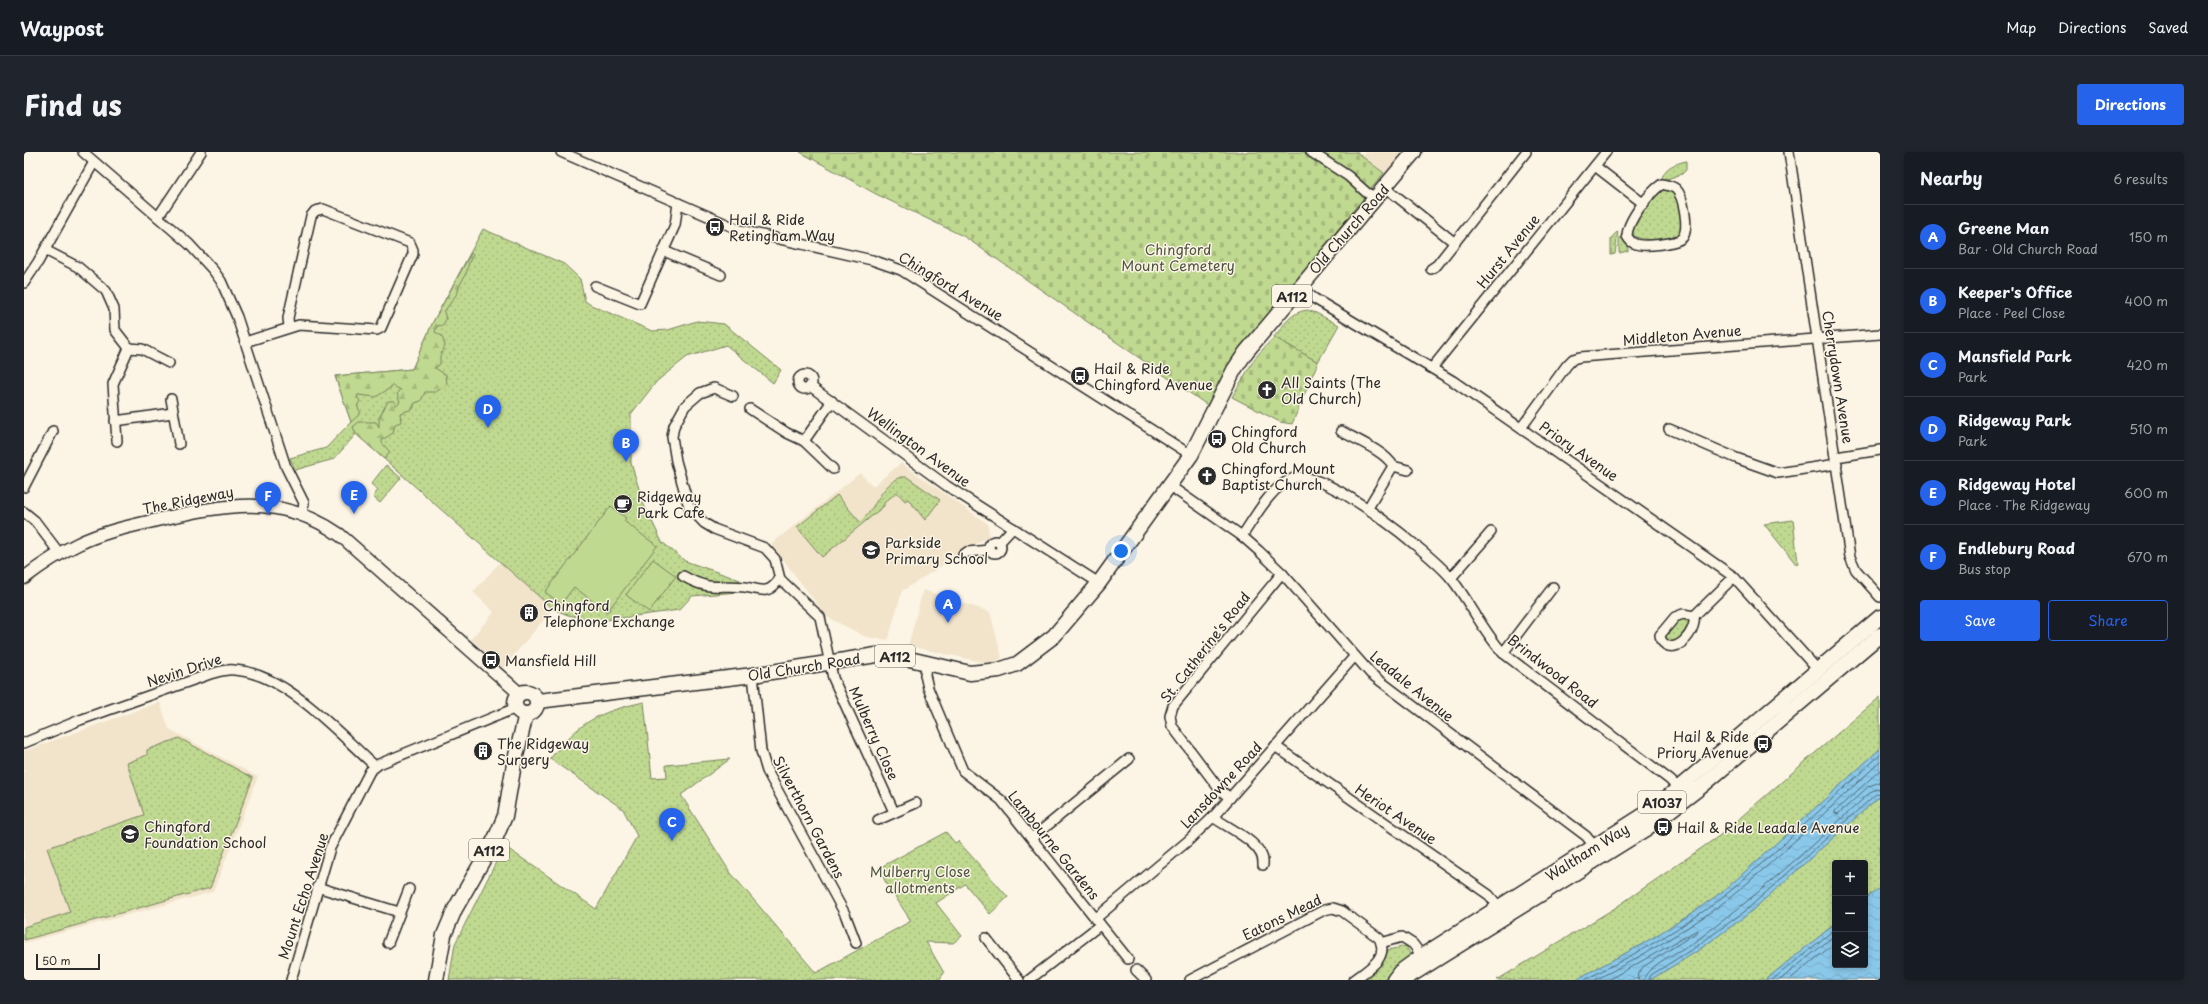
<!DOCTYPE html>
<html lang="en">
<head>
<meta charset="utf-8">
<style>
  :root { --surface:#171b24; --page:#20242c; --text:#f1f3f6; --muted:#9ea1a6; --line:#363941; --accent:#2563eb }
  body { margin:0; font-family:"Playpen Sans",sans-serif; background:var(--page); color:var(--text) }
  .controls { position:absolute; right:12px; bottom:12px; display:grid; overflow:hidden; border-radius:4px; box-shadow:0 2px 6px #0003 }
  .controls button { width:36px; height:36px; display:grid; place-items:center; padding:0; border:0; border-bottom:1px solid var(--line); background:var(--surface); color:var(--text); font:20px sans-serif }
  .scale { position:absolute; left:12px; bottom:10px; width:64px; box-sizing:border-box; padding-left:4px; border:2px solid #2b2b2b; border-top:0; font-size:11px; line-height:14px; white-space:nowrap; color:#2b2b2b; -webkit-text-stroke:3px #fcf5e5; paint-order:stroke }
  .you { position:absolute; left:1097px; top:399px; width:14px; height:14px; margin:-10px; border:3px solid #fff; border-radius:50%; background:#1a73e8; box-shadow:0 0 0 6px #1a73e833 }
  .badge { display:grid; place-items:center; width:26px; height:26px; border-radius:50%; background:var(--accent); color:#fff; font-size:13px; font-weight:700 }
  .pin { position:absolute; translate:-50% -33px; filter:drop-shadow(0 1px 2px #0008) }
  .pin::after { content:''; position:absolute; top:21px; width:14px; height:12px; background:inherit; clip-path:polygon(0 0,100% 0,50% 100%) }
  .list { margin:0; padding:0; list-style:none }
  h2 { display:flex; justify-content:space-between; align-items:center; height:52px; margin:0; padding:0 16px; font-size:17px }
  h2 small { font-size:13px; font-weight:400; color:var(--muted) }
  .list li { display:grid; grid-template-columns:26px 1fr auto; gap:12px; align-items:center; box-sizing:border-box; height:64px; padding:0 16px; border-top:1px solid var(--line) }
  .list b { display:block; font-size:15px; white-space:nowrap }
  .list p { margin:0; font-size:13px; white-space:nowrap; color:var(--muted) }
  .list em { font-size:13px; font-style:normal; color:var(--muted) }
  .actions { display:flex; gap:8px; padding:12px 16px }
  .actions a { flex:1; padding:9px 0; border:1px solid var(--accent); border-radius:4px; text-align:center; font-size:14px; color:var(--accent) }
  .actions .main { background:var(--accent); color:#fff }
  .icon { flex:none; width:22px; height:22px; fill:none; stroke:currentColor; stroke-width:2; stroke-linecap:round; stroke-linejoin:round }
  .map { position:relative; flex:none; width:1856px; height:828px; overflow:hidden; border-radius:4px }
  header { display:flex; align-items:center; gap:24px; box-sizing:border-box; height:56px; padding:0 20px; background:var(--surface); border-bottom:1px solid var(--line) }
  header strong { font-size:19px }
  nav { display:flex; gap:22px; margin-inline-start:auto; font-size:14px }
  .intro { display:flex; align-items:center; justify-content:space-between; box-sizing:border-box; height:96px; padding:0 24px }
  h1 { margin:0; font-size:28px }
  .button { padding:10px 18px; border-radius:4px; background:var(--accent); color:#fff; font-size:14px; font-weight:700 }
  main { display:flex; gap:24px; padding:0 24px }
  aside { flex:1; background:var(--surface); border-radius:4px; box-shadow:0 2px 6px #0003 }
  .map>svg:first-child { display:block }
  .built { fill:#f2e4cb }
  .green { fill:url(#green-dots); stroke:#76825e }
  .forest { fill:url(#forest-firs); stroke:#76825e }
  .cemetery { fill:url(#cemetery-stones); stroke:#76825e }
  .pitch { fill:#c0d990; stroke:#76825e }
  .water { fill:url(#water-waves); stroke:#64899e }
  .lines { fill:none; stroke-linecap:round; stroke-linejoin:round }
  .shore { stroke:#516a77; stroke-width:1 }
  .street-casing { stroke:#2b2b2b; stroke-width:12 }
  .secondary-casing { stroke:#2b2b2b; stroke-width:15 }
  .primary-casing { stroke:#2b2b2b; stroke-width:17 }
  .street { stroke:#fcf5e5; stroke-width:9 }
  .secondary { stroke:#fcf5e5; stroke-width:12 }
  .primary { stroke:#fcf5e5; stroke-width:14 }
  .labels { text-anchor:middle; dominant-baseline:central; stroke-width:3; stroke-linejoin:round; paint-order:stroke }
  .shield { fill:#fcf5e5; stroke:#6a6863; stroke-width:1 }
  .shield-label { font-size:13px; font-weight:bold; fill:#2b2b2b }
  .poi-label { font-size:14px; fill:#2b2b2b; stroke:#fcf5e5; text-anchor:start }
  .street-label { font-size:14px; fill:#2b2b2b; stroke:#fcf5e5 }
  .park-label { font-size:14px; fill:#505644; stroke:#fcf5e5 }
</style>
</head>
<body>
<header>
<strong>Waypost</strong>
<nav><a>Map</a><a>Directions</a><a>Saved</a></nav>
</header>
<div class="intro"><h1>Find us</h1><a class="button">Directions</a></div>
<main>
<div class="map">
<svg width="1856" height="828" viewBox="0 0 1856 828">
  <defs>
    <pattern id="green-dots" width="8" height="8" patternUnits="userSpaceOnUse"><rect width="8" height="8" fill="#c0d990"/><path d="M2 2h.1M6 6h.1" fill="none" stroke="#a5ba7c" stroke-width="1.8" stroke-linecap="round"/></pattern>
    <pattern id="forest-firs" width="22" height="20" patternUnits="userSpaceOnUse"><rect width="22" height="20" fill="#c0d990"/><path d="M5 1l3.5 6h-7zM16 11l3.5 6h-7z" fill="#a5ba7c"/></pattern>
    <pattern id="cemetery-stones" width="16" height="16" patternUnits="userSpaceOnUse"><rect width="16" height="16" fill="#c0d990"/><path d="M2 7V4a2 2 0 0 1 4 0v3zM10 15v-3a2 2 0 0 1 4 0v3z" fill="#a5ba7c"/></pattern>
    <pattern id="water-waves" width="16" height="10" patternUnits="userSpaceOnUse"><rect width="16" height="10" fill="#8ac8ea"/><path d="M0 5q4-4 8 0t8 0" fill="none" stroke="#77acc9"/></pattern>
  </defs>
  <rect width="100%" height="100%" fill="#fcf5e5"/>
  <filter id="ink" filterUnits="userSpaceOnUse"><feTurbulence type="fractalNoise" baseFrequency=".025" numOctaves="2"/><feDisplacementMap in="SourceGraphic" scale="8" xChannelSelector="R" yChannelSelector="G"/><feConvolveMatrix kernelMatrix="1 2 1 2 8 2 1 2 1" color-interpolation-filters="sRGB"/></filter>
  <g filter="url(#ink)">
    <g class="built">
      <path d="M1342,0H1382L1362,23L1338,4Z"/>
      <path d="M877,311L964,372L965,384L878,439L864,488L842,485L803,465L747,392L836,321L849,334Z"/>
      <path d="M477,409L529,457L479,516L447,487L470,460L449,440Z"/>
      <path d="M899,438L966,460L978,506L970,510H958L884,494Z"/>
      <path d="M136,550L145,577L234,625L189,740L0,791V599Z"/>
    </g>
    <g class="green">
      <path d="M1662,9V18L1658,22L1637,29C1640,15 1650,12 1662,9Z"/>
      <path d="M1641,36C1656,42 1661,67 1655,82C1647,90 1616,90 1607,82V74L1636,39Z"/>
      <path d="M459,77L540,112L556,127L561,149L567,153L628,179L644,178L673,169L700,172L757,218L749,231L702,193L663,205L633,229L607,262V311L620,353L638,390L661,409L716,428L714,440L668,444L655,458L575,469L544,463L529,457L332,282L310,307L271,318L266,306L302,296L327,270L311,224L388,217L409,170Z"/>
      <path d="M1594,79L1591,102L1587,103V86Z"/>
      <path d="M1599,79L1604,91V99L1595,101V88Z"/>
      <path d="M1283,158L1292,161L1315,173L1294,210L1250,185C1260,173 1267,160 1283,158Z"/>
      <path d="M362,313L377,326L356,351L349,345L354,338L347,332Z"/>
      <path d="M878,325H883L916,348L901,368L884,347L881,349L873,340L860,351V354L798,405L773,375L813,343L836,370C852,357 857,331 878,325Z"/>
      <path d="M1769,368L1774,411L1772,412L1740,372Z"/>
      <path d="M1657,466L1667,468L1662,482L1647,491L1641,487L1640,484L1653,468Z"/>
      <path d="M1856,545V597L1702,737L1664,764L1615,794L1551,828H1473L1591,756L1695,684Z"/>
      <path d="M620,550L628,626L643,625L642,613L706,607L657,643L706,720L792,821L887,769L861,729L855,716L922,680L931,691L934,689L984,745L966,762L941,732L912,751L938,784L929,791L902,790L920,821L915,828H425L431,792L480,694L572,757L613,684L599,657L526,607C555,570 574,560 620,550Z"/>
      <path d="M155,586L229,626L186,736L0,788V775L46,760L23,696L120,663L103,611L123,603V598Z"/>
      <path d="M1856,644V736L1841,747V711H1811V772L1741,828H1626L1672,800L1723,763Z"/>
      <path d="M1382,794L1386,802L1384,809L1358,828H1336L1359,809L1364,798Z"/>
    </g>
    <path class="forest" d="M447,101L449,103L445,110L443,119L435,135L434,140L420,160L422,167L419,173L413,174L411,180L418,184L421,194L416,204V212L411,216L422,223L423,232L412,240H401L397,249L391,251L389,257L376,261L377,270L371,272L369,281L358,288V291L366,300L360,307L332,282L329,275L335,270H352L355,275V266L364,249H371V254L376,250L373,242L377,238L369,234L352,245L334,243L333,245L336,249L333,254L337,261L327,270L311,224L388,217L409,170Z"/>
    <g class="cemetery">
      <path d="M776,0H1332L1360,21L1207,209L1186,255L941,85L852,42Z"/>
      <path d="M1250,185L1294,210L1268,272L1256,270L1208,245L1231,206Z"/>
    </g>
    <g class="pitch">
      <path d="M587,354L602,366L600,369L633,394L583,460L550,435L537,452L521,440Z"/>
      <path d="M629,407L652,424L625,460L602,443Z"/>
    </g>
    <g class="water">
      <path d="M1856,597V644L1723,763L1672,800L1626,828H1551L1615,794L1664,764L1702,737Z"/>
      <path d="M1856,736V828H1741L1811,772V813H1841V747Z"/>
    </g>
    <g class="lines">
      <g class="shore">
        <path d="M1856,618L1811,659V661L1814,662L1845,634L1856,630"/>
        <path d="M1560,828C1610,803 1662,775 1705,740C1757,696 1806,648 1856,603"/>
        <path d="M1571,828C1618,804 1666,777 1708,744C1759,702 1807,654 1856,610"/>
        <path d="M1584,828L1673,778V780L1619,815L1615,821L1614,828"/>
        <path d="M1620,828C1620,815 1658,798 1669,791C1733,745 1790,691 1848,639L1856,636"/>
        <path d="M1625,828L1627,823L1670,796L1720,760L1852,642L1856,641"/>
        <path d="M1748,828L1811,777"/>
        <path d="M1756,828L1811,783"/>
        <path d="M1765,828L1811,791"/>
      </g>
      <g class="street-casing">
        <g id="street">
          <path d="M59,0L165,92L189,118L197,129L213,165L262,315L280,351L278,362"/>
          <path d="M537,0L716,78L848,108L877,118L1167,303"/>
          <path d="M1287,0L1324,24L1343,41L1352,45"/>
          <path d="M1765,0L1826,405L1832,418L1856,445"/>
          <path d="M1571,14L1620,52"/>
          <path d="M1638,32C1643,33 1648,34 1652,37C1660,45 1665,76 1659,85C1654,92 1620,95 1612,92C1608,91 1605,88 1603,84C1603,69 1625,41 1638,32Z"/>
          <path d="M1363,33L1366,39L1431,91"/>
          <path d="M134,65L177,0"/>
          <path d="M21,98L54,115L82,139L90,157L91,178L105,196L89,232L93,289"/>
          <path d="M640,99L697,123"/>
          <path d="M1407,117L1413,113L1502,0"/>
          <path d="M0,131L14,110L70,10"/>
          <path d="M571,134L616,152L651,73L654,51"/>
          <path d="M1275,135L1291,147L1429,229L1710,425L1793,517"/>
          <path d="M221,190L275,173L353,178L357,176L389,102V98L386,91L299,57L291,59L287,64L264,166L265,175"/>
          <path d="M105,196L118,197L145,211"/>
          <path d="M1408,216L1582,0"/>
          <circle cx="781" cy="230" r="7"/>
          <path d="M786,234L923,334L1075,431"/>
          <path d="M709,244L690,236L676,241L661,254L650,274L648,285L652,309L665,355L680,371L690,377L741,396L751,407L756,427L796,465L809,526L870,660"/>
          <path d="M147,247L155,292"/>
          <path d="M726,257L763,281L780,289L809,317"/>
          <path d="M91,269L149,261"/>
          <path d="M1497,276L1543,213L1549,207L1556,205L1856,182"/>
          <path d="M1645,277L1712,306L1754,321L1813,312"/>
          <path d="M1317,279C1331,287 1362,300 1369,314L1344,356"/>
          <path d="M780,289L808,249"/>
          <path d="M1812,305L1856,298"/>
          <path d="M1369,314L1384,318"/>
          <path d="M1146,334L1218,384L1235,399L1258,421L1347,522L1562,684L1571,695"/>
          <path d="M0,335L29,279"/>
          <path d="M0,360L11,369L36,402"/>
          <path d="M1218,384C1232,364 1246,335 1270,326C1300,315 1407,402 1427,426C1446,450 1458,478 1479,501L1646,628L1654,636"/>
          <circle cx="971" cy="395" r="6"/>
          <path d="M975,391L989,376"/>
          <path d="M939,403L943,400L966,398"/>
          <path d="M659,424C687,440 693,432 721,435C727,436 737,439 742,438C749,437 752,431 756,427"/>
          <path d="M1427,426L1467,380"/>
          <path d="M1659,462L1670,464C1673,480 1650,507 1637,488L1636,483L1651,465Z"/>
          <path d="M1670,464L1710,425"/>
          <path d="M1479,501L1529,435"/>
          <path d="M902,511L901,523L904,536L939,619L977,648L1104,807"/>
          <path d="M729,523L737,599L743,619L821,762L832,791"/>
          <path d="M0,591L56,568L186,522C194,520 202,517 210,518C262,521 314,581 351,614"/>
          <path d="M1251,594L1465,743L1475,755"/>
          <path d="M1206,646L1196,638L1148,574L1146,564L1149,554L1258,421"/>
          <path d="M1189,665C1204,676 1242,692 1239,713"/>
          <path d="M854,668L892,651"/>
          <path d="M1008,686L1105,607"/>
          <path d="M293,735L375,760"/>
          <path d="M1071,767L1165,688L1189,665L1330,505"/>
          <path d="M962,786L995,828"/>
          <path d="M364,791L385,737"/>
          <path d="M1357,791L1378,785L1389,792L1398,804"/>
          <path d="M1112,818L1122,828"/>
          <path d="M267,828L306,696L346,619L355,612L492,556"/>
          <path d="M1005,828L1076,773"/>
          <path d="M1166,828L1300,758L1309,756L1318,759L1355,786C1366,806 1344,817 1330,828"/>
        </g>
      </g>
      <g class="secondary-casing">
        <path id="secondary" d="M0,426C17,413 35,401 54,392C78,380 107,374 133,368C200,353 255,340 316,383L495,541"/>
      </g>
      <g class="primary-casing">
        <g id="primary">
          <circle cx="502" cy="551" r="11"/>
          <path d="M514,549L729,523L852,503L881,506L946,521L975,518L993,512L1030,484L1075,431L1167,303L1210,218L1222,200L1390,0"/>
          <path d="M412,828L420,783L431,757L471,687L481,664L490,612L502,562"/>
          <path d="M1370,828L1376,820L1398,804L1631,656L1856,465"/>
          <path d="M1379,828L1623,676L1678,634L1856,483"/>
        </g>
      </g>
      <use href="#street" class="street"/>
      <use href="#secondary" class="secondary"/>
      <use href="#primary" class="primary"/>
    </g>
  </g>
  <defs>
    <g id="bus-disc" transform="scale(1)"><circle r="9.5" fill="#2b2b2b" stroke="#fcf5e5"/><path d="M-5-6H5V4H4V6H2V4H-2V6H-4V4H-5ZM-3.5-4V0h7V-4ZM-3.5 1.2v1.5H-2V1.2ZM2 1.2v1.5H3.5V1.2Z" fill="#fff"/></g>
    <g id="church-disc" transform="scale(1)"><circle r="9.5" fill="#2b2b2b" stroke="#fcf5e5"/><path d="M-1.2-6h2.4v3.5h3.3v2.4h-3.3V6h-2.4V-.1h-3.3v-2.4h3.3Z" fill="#fff"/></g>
    <g id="cafe-disc" transform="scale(1)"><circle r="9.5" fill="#2b2b2b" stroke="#fcf5e5"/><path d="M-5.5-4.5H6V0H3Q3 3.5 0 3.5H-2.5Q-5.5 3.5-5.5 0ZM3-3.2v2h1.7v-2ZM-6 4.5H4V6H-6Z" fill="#fff"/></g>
    <g id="school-disc" transform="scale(1)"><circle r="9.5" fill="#2b2b2b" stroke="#fcf5e5"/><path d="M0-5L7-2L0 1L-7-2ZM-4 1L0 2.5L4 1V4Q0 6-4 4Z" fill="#fff"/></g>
    <g id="building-disc" transform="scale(1)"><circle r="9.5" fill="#2b2b2b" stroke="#fcf5e5"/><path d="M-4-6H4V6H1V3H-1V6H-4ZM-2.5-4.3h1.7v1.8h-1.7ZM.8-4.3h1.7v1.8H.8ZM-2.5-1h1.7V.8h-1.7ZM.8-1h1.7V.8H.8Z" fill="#fff"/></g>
  </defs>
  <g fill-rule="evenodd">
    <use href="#bus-disc" x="691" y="75"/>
    <use href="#bus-disc" x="1056" y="224"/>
    <use href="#church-disc" x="1243" y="238"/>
    <use href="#bus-disc" x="1193" y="287"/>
    <use href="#church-disc" x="1183" y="324"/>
    <use href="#cafe-disc" x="599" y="352"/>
    <use href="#school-disc" x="847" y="398"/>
    <use href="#building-disc" x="505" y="461"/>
    <use href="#bus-disc" x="467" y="508"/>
    <use href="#bus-disc" x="1739" y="592"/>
    <use href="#building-disc" x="459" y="599"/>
    <use href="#bus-disc" x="1639" y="675"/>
    <use href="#school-disc" x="106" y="682"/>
  </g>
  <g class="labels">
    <g class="shield">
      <rect x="1248" y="133" width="40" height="22" rx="3"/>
      <rect x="851" y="493" width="40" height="22" rx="3"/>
      <rect x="1614" y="639" width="48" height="22" rx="3"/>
      <rect x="445" y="687" width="40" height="22" rx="3"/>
    </g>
    <g class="shield-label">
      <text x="1268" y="144">A112</text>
      <text x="871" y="504">A112</text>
      <text x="1638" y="650">A1037</text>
      <text x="465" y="698">A112</text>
    </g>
    <g class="poi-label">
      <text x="705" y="67">Hail &amp; Ride<tspan x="705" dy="16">Retingham Way</tspan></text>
      <text x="1070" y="216">Hail &amp; Ride<tspan x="1070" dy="16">Chingford Avenue</tspan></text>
      <text x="1257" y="230">All Saints (The<tspan x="1257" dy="16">Old Church)</tspan></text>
      <text x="1207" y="279">Chingford<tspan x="1207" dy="16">Old Church</tspan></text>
      <text x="1197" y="316">Chingford Mount<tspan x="1197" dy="16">Baptist Church</tspan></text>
      <text x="613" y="344">Ridgeway<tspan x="613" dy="16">Park Cafe</tspan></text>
      <text x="861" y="390">Parkside<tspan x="861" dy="16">Primary School</tspan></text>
      <text x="519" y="453">Chingford<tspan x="519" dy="16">Telephone Exchange</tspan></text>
      <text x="481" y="508">Mansfield Hill</text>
      <text x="1725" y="584" text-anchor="end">Hail &amp; Ride<tspan x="1725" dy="16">Priory Avenue</tspan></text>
      <text x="473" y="591">The Ridgeway<tspan x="473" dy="16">Surgery</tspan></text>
      <text x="120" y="674">Chingford<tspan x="120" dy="16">Foundation School</tspan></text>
      <text x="1653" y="675">Hail &amp; Ride Leadale Avenue</text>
    </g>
    <g class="street-label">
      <text transform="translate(1325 77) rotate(-49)">Old Church Road</text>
      <text transform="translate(1484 99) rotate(-51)">Hurst Avenue</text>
      <text transform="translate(927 134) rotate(31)">Chingford Avenue</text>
      <text transform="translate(1658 183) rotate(-5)">Middleton Avenue</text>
      <text transform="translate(1814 225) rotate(81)">Cherrydown Avenue</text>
      <text transform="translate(895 295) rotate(36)">Wellington Avenue</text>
      <text transform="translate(1555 299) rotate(35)">Priory Avenue</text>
      <text transform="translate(164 348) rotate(-11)">The Ridgeway</text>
      <text transform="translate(1181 495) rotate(-52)">St. Catherine's Road</text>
      <text transform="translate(780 515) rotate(-9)">Old Church Road</text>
      <text transform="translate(160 518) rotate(-18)">Nevin Drive</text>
      <text transform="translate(1529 519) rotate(38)">Brindwood Road</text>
      <text transform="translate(1388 534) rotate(39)">Leadale Avenue</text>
      <text transform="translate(850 581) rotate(66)">Mulberry Close</text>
      <text transform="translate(1197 633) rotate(-47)">Lansdowne Road</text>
      <text transform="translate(1372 662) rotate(34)">Heriot Avenue</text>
      <text transform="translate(785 665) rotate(62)">Silverthorn Gardens</text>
      <text transform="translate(1030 693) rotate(51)">Lambourne Gardens</text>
      <text transform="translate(1563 700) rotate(-32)">Waltham Way</text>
      <text transform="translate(279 744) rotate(-72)">Mount Echo Avenue</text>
      <text transform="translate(1258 765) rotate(-26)">Eatons Mead</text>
    </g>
    <g class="park-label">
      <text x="1154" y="97">Chingford<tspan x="1154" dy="16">Mount Cemetery</tspan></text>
      <text x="896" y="719">Mulberry Close<tspan x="896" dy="16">allotments</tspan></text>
    </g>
  </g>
</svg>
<div class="controls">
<button>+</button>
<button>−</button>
<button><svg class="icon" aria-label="layers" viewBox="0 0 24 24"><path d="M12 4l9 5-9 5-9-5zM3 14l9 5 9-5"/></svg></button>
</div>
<div class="scale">50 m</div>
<div class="you"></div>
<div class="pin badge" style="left:924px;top:471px">A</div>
<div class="pin badge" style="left:602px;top:310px">B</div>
<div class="pin badge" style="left:648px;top:689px">C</div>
<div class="pin badge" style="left:464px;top:276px">D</div>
<div class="pin badge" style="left:330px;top:362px">E</div>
<div class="pin badge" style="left:244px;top:363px">F</div>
</div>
<aside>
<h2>Nearby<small>6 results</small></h2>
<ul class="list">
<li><span class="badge">A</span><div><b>Greene Man</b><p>Bar · Old Church Road</p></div><em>150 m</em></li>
<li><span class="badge">B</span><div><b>Keeper's Office</b><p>Place · Peel Close</p></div><em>400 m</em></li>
<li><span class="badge">C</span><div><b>Mansfield Park</b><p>Park</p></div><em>420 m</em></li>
<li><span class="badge">D</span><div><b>Ridgeway Park</b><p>Park</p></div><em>510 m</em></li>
<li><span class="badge">E</span><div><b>Ridgeway Hotel</b><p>Place · The Ridgeway</p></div><em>600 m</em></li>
<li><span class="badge">F</span><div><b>Endlebury Road</b><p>Bus stop</p></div><em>670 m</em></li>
</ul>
<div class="actions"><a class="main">Save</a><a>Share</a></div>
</aside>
</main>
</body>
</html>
